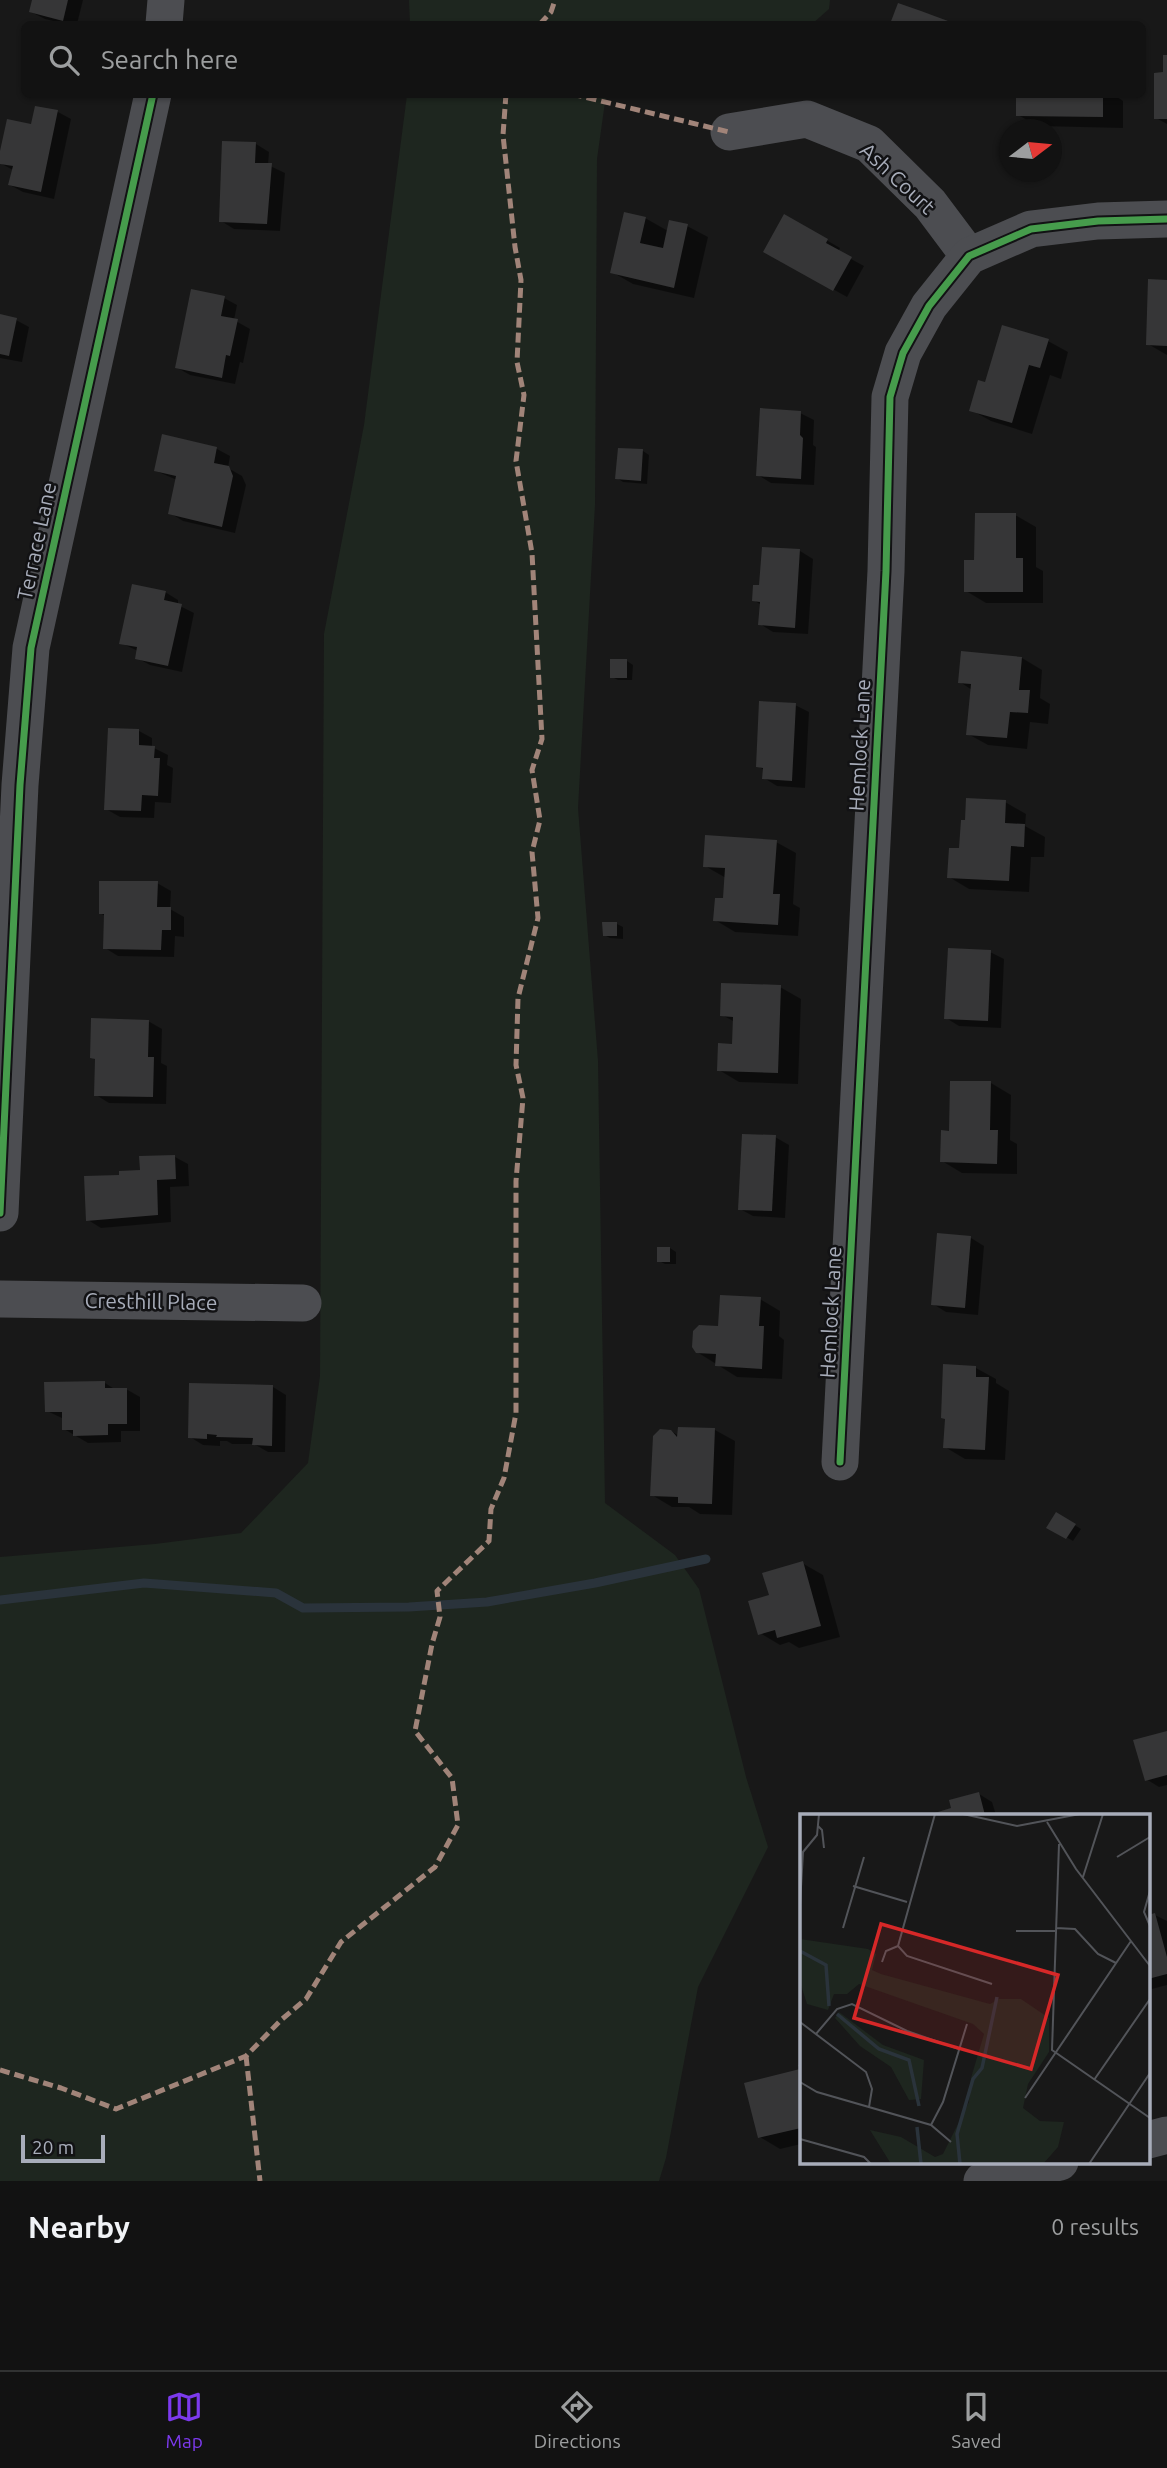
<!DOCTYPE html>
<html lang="en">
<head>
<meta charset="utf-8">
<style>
  :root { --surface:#121212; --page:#1b1b1b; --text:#f1f3f6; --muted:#9c9e9f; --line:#313232; --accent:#7c3aed }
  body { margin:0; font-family:Ubuntu,sans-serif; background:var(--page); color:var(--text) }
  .compass { position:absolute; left:999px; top:119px; width:63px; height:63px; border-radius:50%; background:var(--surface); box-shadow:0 2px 5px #0004; rotate:74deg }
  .scale { position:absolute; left:21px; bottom:18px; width:84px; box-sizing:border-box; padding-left:7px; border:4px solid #a8adba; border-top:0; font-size:19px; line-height:24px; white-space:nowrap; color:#a8adba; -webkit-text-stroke:5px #121214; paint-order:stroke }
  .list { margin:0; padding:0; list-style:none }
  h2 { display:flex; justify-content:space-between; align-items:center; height:91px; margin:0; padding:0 28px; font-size:30px }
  h2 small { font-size:23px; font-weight:400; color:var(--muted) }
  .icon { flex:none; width:38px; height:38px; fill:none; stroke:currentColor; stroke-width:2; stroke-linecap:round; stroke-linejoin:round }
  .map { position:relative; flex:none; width:1167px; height:2181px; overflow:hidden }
  .search { position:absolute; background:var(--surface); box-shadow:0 2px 5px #0004; left:21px; right:21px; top:21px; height:77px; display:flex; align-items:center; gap:18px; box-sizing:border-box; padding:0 24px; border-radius:10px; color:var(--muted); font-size:26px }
  .sheet { height:189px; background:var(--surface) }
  nav { display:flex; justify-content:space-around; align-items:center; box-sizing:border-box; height:98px; border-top:2px solid var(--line); background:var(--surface); font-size:19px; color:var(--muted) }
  nav a { display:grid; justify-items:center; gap:4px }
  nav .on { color:var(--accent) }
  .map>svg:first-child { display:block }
  .green { fill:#1e261f }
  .shadow { fill:#0007 }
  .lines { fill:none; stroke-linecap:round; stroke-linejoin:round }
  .stream { stroke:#2a333b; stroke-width:9 }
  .building { fill:#363637 }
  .minor { stroke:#4c4d51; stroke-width:37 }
  .quiet { stroke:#a18479; stroke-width:5; stroke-dasharray:10 5; stroke-linecap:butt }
  .cycleway-casing { stroke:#121214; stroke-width:11 }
  .cycleway { stroke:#469c4c; stroke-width:7 }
  .labels { text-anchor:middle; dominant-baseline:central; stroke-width:5; stroke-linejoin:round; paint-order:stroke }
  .street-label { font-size:21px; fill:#a8adba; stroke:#121214 }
  .inset-river { fill:none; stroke:#2a333b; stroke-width:3.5 }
  .inset-road { fill:none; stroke:#525459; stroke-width:2 }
  .view { fill:#d62828; fill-opacity:0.15; stroke:#d62828; stroke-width:3.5 }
  .inset-edge { fill:none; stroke:#a8adba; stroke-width:3.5 }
</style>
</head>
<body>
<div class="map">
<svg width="1167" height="2181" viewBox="0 0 1167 2181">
  <rect width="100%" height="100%" fill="#181818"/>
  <g class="green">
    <path d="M409,0H830L829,9L812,24H410Z"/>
    <path d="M407,95H606L597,159L595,505L578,808L598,1061L605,1503L675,1555L699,1589L746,1777L768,1847L698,1987L666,2158L659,2181H0V1557L155,1544L241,1533L308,1463L320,1376L324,634L364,425Z"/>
  </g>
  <g class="shadow">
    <path d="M34,0H83L77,24H65L45,19L31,12Z"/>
    <path d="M899,5L951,24H891Z"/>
    <path d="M1167,57V124L1156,118Z"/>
    <path d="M1018,94H1113L1123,101V128L1038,126L1018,115Z"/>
    <path d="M58,112L71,119L54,199L23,192L10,185L13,170L0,163V159L32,126Z"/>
    <path d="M256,144L269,152L268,165L285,173L280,231L234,229L221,221Z"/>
    <path d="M785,216L840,248L838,252L864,266L847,297L765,251Z"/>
    <path d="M645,218L668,231L687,226L708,237L694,298L633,284L612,272Z"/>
    <path d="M1167,281V355L1148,344Z"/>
    <path d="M224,298L237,305L234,320L250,329L243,363L240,362L235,384L190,375L176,367Z"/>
    <path d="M0,316L16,320L29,327L22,362L0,358Z"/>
    <path d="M1048,341L1068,352L1061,379L1050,375L1032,434L991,421L971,410L986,384Z"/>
    <path d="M800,413L814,420L813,445L816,447L814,485L771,483L758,475Z"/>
    <path d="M164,436L217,449L230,456L228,468L242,476L246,485L235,533L183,521L170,513L177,480L156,471Z"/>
    <path d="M620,450L643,451L649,455L647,484L623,482L617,478Z"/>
    <path d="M1015,515L1036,527V567L1043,571V603H986L966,591L976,562Z"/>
    <path d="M800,551L813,559L808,634L773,632L760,624L761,605L754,600L761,587Z"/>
    <path d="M165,592L178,600V605L194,613L182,672L150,665L137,658L138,651L121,643Z"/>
    <path d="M1022,658L1042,670L1040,698L1050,704L1048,724L1030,722L1027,749L988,745L968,734L972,690L960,682Z"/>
    <path d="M627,661L633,665L632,680H618L612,677Z"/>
    <path d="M795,705L809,712L805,788L777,786L764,778V770L758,766Z"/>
    <path d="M139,731L152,738V747L168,755L167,765L173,768L171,803L155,802L154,818L120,817L106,809Z"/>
    <path d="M1005,802L1026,814L1025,826L1045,837L1044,857H1031L1029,892L969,889L949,877L961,850L966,822Z"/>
    <path d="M776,842L796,853L793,904L800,908L798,936L735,932L715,920L725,900L726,878L705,866Z"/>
    <path d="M157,883L171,891L170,909L184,917V937L175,936L174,957L118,956L105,948V916L100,913Z"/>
    <path d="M617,924L623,927V939L610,938L604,935Z"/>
    <path d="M990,952L1004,959L1001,1028L959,1026L946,1018Z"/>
    <path d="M780,987L801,999L798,1084L739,1082L719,1070L734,1046L735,1022L722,1015Z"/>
    <path d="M148,1021L162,1029L161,1063L167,1066L166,1104L109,1103L96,1095L97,1060L92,1057Z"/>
    <path d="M991,1083L1011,1095L1010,1140L1017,1144V1174L962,1173L942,1161L951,1132Z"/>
    <path d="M775,1137L789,1145L785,1218L753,1216L740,1209Z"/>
    <path d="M175,1157L188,1164L189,1186L170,1187L171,1222L101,1228L88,1220L121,1176L142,1171Z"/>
    <path d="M971,1238L984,1246L978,1315L946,1312L933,1304Z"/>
    <path d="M670,1248L676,1252V1264H665L659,1261Z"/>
    <path d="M760,1299L780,1311L779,1336L784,1340L782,1379L737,1377L697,1352L719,1328Z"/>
    <path d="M976,1368L996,1379V1383L1009,1391L1005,1460L965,1459L945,1447Z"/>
    <path d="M105,1383L116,1390L126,1389L140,1397V1431H121V1442L88,1443L64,1429V1419L47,1411Z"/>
    <path d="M273,1387L286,1395L285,1452H268L254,1444H232L227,1441H220V1446L203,1445L190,1437Z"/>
    <path d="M715,1430L735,1441L732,1515L700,1514L689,1507H672L652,1495L671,1431L679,1436Z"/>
    <path d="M1057,1514L1081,1529L1073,1541L1049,1527Z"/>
    <path d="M802,1563L823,1575L840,1637L799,1648L789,1642L780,1645L760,1633L771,1596Z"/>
    <path d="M1167,1733V1785L1159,1787L1146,1779Z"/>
    <path d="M979,1794L992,1802L996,1815H932L953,1809Z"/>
    <path d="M1155,1915L1167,1921V1985L1148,1990V1916Z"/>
    <path d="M801,2071V2144L780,2149L760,2137L747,2085Z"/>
  </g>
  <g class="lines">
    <path class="stream" d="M0,1600L144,1583L276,1593L303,1608L409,1607L487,1602L595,1583L706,1559"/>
  </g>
  <g class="building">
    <path d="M32,0H68L63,21L29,12Z"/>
    <path d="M898,3L921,11L956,24H890Z"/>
    <path d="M1163,55H1167V119H1154V73L1163,72Z"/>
    <path d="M1016,94H1103V117L1016,116Z"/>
    <path d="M35,106L58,110L41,192L8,185L13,166L0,164V151L7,119L31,124Z"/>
    <path d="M222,141L256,142L255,163H272L267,224L219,222Z"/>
    <path d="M624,212L646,217L640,243L663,248L669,220L688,224L674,288L610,273Z"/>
    <path d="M784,214L828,239L826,243L852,257L833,291L763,252Z"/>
    <path d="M1148,279L1167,280V346L1146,345Z"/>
    <path d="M191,289L225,296L221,316L238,319L230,356L226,355L222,378L175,368Z"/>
    <path d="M0,314L17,318L9,356L0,354Z"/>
    <path d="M1002,325L1049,339L1040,368L1029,365L1012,423L969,411L978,380L985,382Z"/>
    <path d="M760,408L801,411L800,435L803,438L801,479L756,476Z"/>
    <path d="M162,434L217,447L214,463L229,466L233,476L222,527L168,514L176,476L154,471Z"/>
    <path d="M618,448L643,449L641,481L615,479Z"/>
    <path d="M975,513H1016V558H1023V592H964V560H974Z"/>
    <path d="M762,547L800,549L795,628L758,625L760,602L752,601L753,585H759Z"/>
    <path d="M132,584L166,591L164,600L182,604L168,666L135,659L137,647L119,644Z"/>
    <path d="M961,651L1022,657L1019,690H1030L1028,713L1010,712L1007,738L966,735L971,684L958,683Z"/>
    <rect x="610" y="659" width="17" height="19"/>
    <path d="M759,701L796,703L792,781L762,779L763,768L756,767Z"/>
    <path d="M108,728L139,729V745L155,746L154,758H160L158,796L142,795L141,811L104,810Z"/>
    <path d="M966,798L1006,800L1005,823L1025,824L1024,847L1011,846L1009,881L947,878L949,848H959L961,820H965Z"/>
    <path d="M705,835L777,840L773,894H780L778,925L713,921L715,898H723L725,868L703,867Z"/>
    <path d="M99,881H158L157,907H171V930H162L161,950L103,949L104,914H99Z"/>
    <path d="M602,922H617V936H603Z"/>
    <path d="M948,948L991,950L988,1021L944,1019Z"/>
    <path d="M721,983L781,985L778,1073L717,1071L718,1043L732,1044L733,1017L720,1016Z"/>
    <path d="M91,1018L149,1020L148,1057H154L153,1097L94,1096L95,1059L90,1058Z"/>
    <path d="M950,1081H991L990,1130H998L997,1164L940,1162L941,1130L949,1131Z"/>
    <path d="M742,1134L776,1135L772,1211L738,1210Z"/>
    <path d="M175,1155L176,1179L157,1180L158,1215L86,1221L84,1176L119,1175V1171L140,1170L139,1156Z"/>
    <path d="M937,1233L971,1236L965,1308L931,1305Z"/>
    <rect x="657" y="1247" width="13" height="15"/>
    <path d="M720,1295L761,1297L759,1326H764L762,1369L715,1366L716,1354L696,1353L692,1347L693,1331L699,1325L718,1326Z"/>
    <path d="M943,1364L976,1366V1377H989L985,1450L943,1448L945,1419L941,1418Z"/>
    <path d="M105,1381V1388H127V1424H108V1435L73,1436V1430H62V1412H45L44,1382Z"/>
    <path d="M189,1383L273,1385L272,1446L252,1445L253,1438L216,1437L217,1435L207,1434V1439L188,1438Z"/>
    <path d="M678,1427L715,1428L712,1504L678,1503V1497L650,1496L653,1436L660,1429L671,1430L677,1437Z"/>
    <path d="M1056,1512L1076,1524L1066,1539L1046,1528Z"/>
    <path d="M803,1561L821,1626L777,1638L775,1630L758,1635L748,1601L769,1595L762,1573Z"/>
    <path d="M1167,1731V1775L1145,1781L1133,1740Z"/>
    <path d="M979,1792L985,1815H928L951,1808L949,1800Z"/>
    <path d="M1155,1913L1167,1957V1974L1148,1979V1915Z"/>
    <path d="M801,2064V2128L758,2138L744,2083L800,2069L798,2065Z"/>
  </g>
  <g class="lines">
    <g class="minor">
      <path d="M164,24L166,0"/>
      <path d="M729,132L807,119L869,144L930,204L969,256"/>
      <path d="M0,1213L20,785L31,648L153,94"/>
      <path d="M0,1299L303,1303"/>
      <path d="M840,1462L886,571L890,397L903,353L929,306L969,256L1031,229L1098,221L1167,219"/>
      <path d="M1148,2140L1167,2135"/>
      <path d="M982,2181L1060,2162"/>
    </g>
    <g class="quiet">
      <path d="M540,24L551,12L555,0"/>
      <path d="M572,94L729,132"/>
      <path d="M246,2056L260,2181"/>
      <path d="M0,2070L61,2088L116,2109L246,2056L281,2020L306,1999L341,1942L435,1867L458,1825L452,1778L415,1731L432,1644L440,1617L437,1591L489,1541L491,1509L504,1478L516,1413V1181L523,1098L516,1065L518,998L538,918L532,852L540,820L532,770L542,739L532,553L516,461L524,395L517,362L521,280L515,247L503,135L506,94"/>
    </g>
    <g class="cycleway-casing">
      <g id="cycleway">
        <path d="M0,1213L20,785L31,648L153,94"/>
        <path d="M840,1462L886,571L890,397L903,353L929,306L969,256L1031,229L1098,221L1167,219"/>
      </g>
    </g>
    <use href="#cycleway" class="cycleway"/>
  </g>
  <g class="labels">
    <g class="street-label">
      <text transform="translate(898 178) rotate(43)">Ash Court</text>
      <text transform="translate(36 541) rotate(-78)">Terrace Lane</text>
      <text transform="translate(859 745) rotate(-87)">Hemlock Lane</text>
      <text transform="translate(151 1301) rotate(1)">Cresthill Place</text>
      <text transform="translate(830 1312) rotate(-87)">Hemlock Lane</text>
    </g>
  </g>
  <g transform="translate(800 1814)">
    <rect width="350" height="350" fill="#181818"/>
    <path d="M0,125L68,135L76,140L72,156L81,160L190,190L199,185H221L249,204V238L228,270L223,294L240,307L264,308L258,333L243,350H91L70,316L101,323L135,343L143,340L169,288L171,264L184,220L173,210L59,170L47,180H34L28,196L7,190L0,168ZM39,198L83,231L124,246L121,285L109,286L91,253L60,232L35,204Z" fill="#1e261f"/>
    <path class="inset-river" d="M0,137L26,151L29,192M37,200L79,235L109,246L119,292M117,313L121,350M160,350L157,320L173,265L182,254L197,183"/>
    <path class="inset-road" d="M135,0L98,132L107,142L192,170M163,0L217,12L280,0M247,8L276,55L350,152M18,12L22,16L24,34M259,30L252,236L350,304M317,43L350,23M283,63L303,0M53,72L107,88M350,77L344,98L350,112M0,91L3,38L17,21L19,0M43,114L64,43M256,114L275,115L298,140L316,149M216,117H255M82,148L86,137L98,132M0,208L66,258L72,275L69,293M16,220L37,195L52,190L107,217L159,235M294,266L350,185M0,268L17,278L131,311L151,328M225,284L331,127M131,311L143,288L167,210M0,325L64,343L71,350M289,350L350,259"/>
    <path class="view" d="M81,110L258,161L231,255L54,204Z"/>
    <rect width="350" height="350" class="inset-edge"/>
  </g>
</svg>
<svg class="compass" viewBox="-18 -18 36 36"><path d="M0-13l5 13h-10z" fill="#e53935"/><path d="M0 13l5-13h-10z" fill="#9c9e9f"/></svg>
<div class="scale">20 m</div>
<div class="search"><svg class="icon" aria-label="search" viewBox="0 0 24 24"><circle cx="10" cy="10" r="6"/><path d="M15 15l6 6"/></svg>Search here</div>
</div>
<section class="sheet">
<h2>Nearby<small>0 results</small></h2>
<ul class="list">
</ul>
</section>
<nav>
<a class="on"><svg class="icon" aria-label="map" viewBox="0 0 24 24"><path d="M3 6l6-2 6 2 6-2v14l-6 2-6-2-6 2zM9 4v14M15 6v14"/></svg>Map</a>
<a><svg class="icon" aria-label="directions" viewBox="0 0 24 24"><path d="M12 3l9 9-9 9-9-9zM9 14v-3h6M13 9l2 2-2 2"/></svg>Directions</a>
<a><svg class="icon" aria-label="saved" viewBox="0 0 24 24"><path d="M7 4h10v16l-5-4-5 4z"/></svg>Saved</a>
</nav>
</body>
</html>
